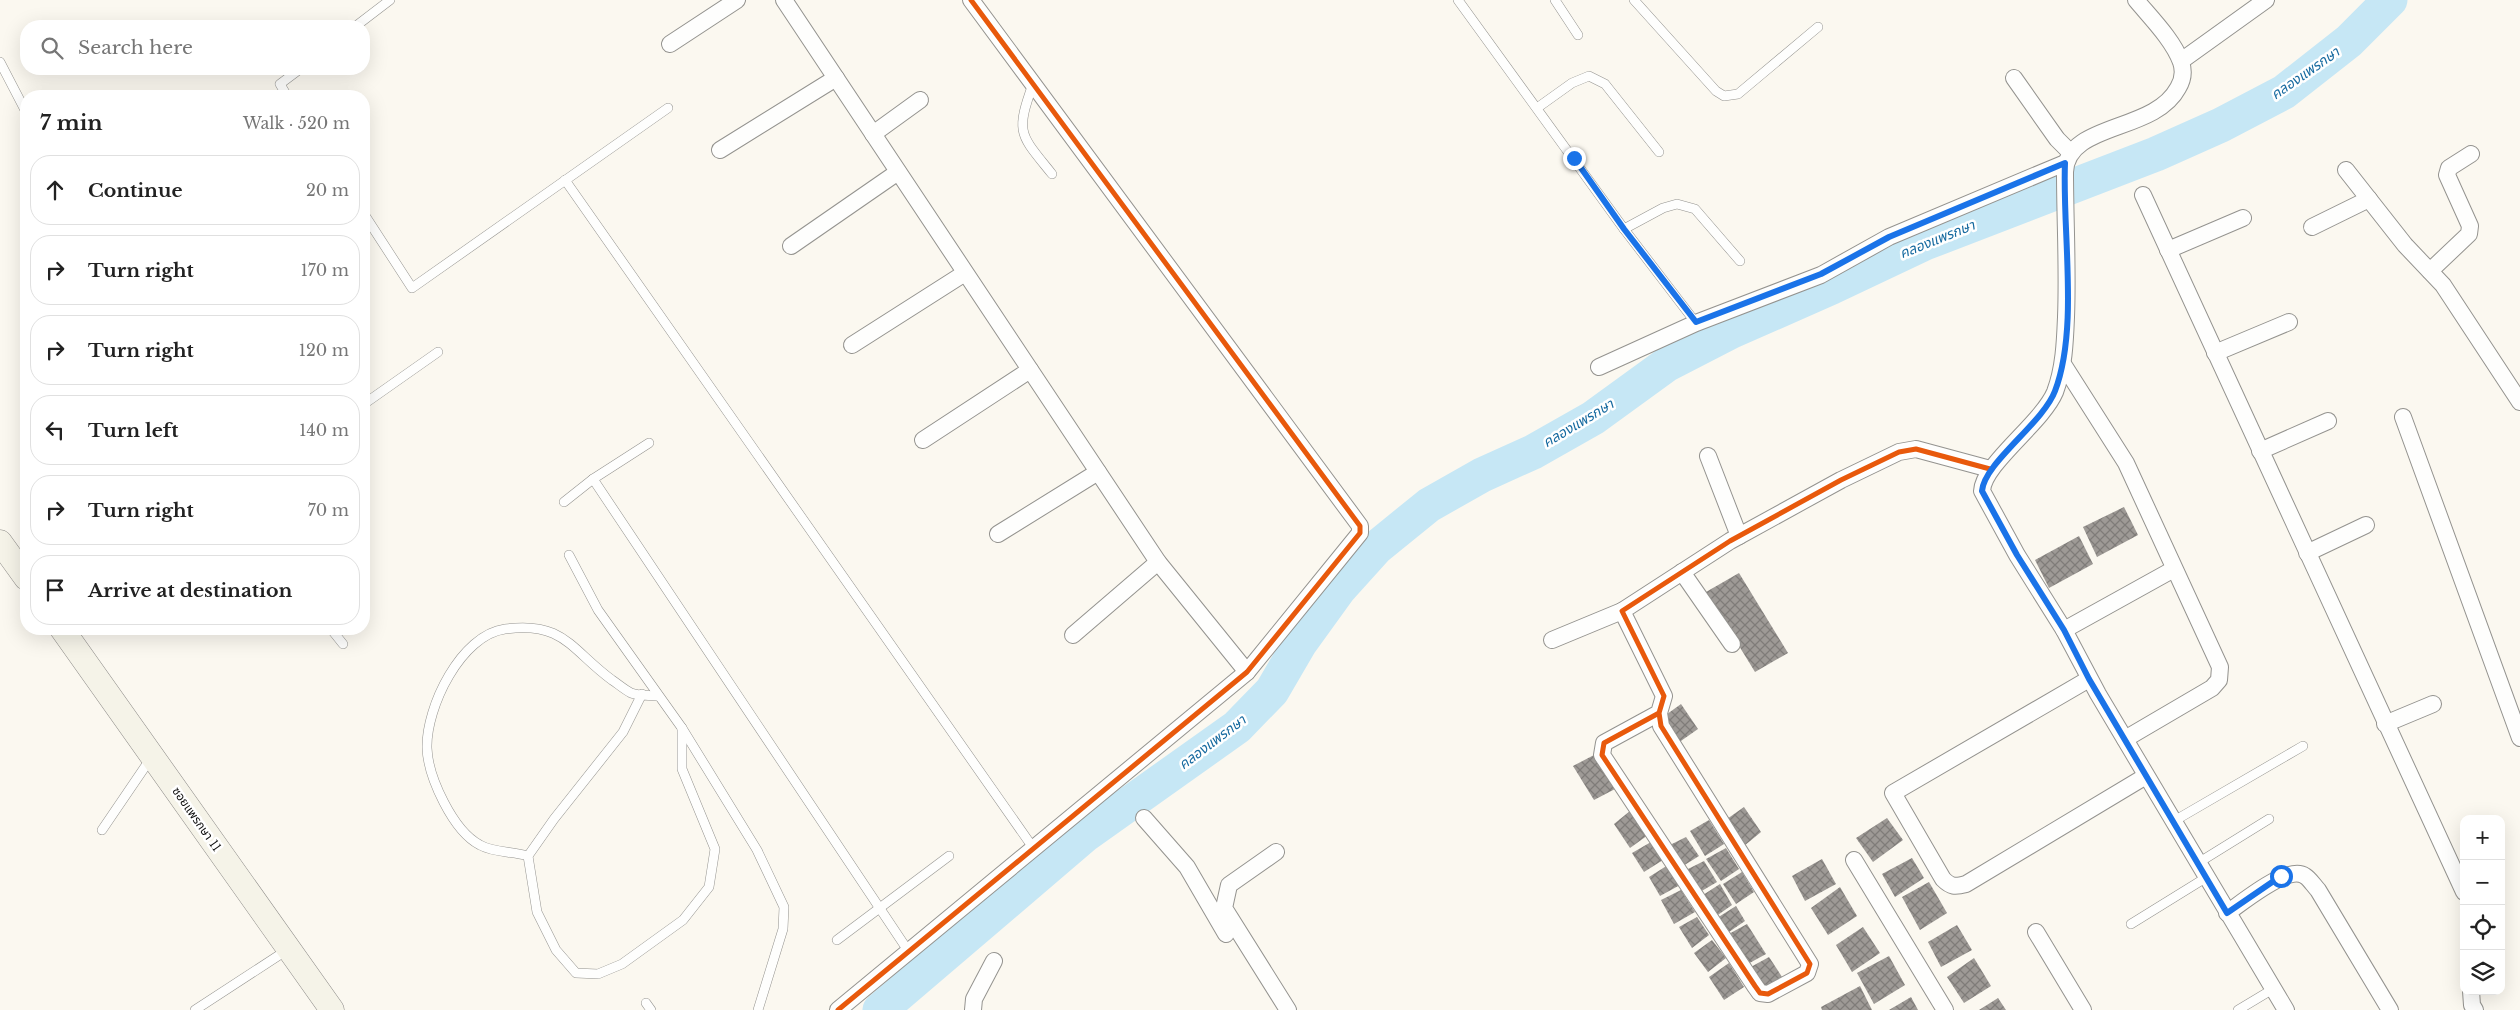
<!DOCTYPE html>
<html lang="en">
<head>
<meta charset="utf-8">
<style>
  :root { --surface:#fff; --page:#f2f2f2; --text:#222; --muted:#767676; --line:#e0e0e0 }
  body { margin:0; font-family:"Libre Baskerville","Noto Sans Thai",serif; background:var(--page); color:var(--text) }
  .controls { position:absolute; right:15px; bottom:15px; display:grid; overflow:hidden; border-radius:10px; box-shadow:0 5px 20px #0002 }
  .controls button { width:45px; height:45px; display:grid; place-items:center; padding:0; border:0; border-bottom:1px solid var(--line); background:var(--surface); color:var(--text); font:25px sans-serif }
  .stop { position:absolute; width:15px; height:15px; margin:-11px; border:4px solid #1a73e8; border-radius:50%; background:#fff }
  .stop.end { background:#1a73e8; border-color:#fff; box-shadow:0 1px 5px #0008 }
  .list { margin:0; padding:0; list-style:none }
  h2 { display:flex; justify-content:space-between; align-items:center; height:65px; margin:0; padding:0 20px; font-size:21px }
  h2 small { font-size:16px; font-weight:400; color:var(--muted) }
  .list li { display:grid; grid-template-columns:32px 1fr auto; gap:15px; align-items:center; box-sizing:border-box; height:70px; margin:0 10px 10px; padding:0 10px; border:1px solid var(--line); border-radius:20px }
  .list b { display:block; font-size:19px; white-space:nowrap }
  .list em { font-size:16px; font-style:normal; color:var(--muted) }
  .icon { flex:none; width:28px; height:28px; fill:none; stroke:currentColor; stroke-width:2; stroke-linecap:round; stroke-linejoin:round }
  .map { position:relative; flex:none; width:2520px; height:1010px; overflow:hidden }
  .search { position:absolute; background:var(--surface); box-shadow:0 5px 20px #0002; left:20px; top:20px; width:350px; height:55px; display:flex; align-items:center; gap:12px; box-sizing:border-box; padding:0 18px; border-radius:20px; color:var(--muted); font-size:19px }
  .panel { position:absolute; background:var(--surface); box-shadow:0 5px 20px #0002; left:20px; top:90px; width:350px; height:545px; border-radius:20px }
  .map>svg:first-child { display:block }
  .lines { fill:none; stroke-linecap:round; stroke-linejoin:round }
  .river { stroke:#c6e7f5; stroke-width:35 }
  .building { fill:url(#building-cross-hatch) }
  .lane-casing { stroke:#94938f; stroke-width:10 }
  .street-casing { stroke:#94938f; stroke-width:18 }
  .secondary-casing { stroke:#8b8986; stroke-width:25 }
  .lane { stroke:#fefefd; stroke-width:9 }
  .street { stroke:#fefefd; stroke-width:16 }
  .secondary { stroke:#f5f3e8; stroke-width:24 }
  .cycleway-casing { stroke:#fff; stroke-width:8 }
  .cycleway { stroke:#e8590c; stroke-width:5 }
  .route { stroke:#1a73e8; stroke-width:6 }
  .labels { text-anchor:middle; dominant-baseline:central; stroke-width:5; stroke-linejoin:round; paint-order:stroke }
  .street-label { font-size:12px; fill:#0d0d0d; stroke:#fff }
  .water-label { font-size:14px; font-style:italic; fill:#15699f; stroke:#fff }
</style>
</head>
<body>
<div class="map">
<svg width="2520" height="1010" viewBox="0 0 2520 1010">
  <defs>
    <pattern id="building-cross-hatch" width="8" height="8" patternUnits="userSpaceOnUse" patternTransform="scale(1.25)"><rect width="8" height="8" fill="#9e9a96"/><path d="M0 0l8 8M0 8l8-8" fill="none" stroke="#7f7c79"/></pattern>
  </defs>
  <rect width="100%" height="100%" fill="#fbf8f0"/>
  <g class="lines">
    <path class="river" d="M880,1010L1085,835L1237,727L1272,691L1300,643L1339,589L1376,548L1429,505L1482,475L1533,452L1593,418L1666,365L1732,331L1832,287L1925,243L2156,154L2221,125L2284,92L2349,41L2390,0"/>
  </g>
  <g class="building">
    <path d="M2124,507L2138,535L2097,557L2083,527Z"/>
    <path d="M2079,536L2093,564L2049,588L2035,560Z"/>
    <path d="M1739,573L1788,653L1755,672L1706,592Z"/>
    <path d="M1681,704L1698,729L1678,743L1663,717Z"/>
    <path d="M1594,755L1615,789L1594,800L1573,766Z"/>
    <path d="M1744,807L1761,832L1744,846L1727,819Z"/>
    <path d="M1630,811L1648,835L1630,848L1614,824Z"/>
    <path d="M1887,818L1903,840L1873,862L1856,838Z"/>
    <path d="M1709,820L1724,844L1705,856L1690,831Z"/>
    <path d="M1686,837L1699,856L1683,866L1670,845Z"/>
    <path d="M1651,842L1663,860L1644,872L1632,853Z"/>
    <path d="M1726,848L1739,869L1721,881L1706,859Z"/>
    <path d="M1912,858L1924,878L1895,897L1882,874Z"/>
    <path d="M1822,859L1836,884L1805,901L1792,876Z"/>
    <path d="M1704,861L1717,882L1700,892L1686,870Z"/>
    <path d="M1668,865L1680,885L1660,896L1649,877Z"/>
    <path d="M1742,872L1754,892L1736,904L1723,884Z"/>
    <path d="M1929,882L1947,913L1920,930L1902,897Z"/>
    <path d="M1720,884L1732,905L1715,917L1703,895Z"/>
    <path d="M1840,887L1857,916L1828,935L1811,908Z"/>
    <path d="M1681,890L1695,912L1674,924L1661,900Z"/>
    <path d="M1736,906L1745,921L1726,934L1717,918Z"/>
    <path d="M1697,917L1709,935L1692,948L1679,927Z"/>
    <path d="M1747,924L1766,954L1746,965L1727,935Z"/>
    <path d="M1957,925L1972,950L1941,967L1928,942Z"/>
    <path d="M1863,927L1880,953L1852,972L1836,945Z"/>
    <path d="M1712,940L1726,958L1708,972L1694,953Z"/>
    <path d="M1889,956L1905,985L1874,1004L1857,973Z"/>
    <path d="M1769,957L1784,980L1765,990L1749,968Z"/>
    <path d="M1974,958L1991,986L1964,1003L1947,977Z"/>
    <path d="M1729,963L1744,987L1724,1000L1709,977Z"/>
    <path d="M1860,986L1872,1010H1822L1821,1007Z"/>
    <path d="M1911,997L1918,1010H1889Z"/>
    <path d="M1998,998L2006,1010H1979Z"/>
  </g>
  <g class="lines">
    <g class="lane-casing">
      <g id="lane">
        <path d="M1458,0L1624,229L1696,323"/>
        <path d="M1555,0L1578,35"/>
        <path d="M1634,0L1716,91L1724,96L1738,94L1818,27"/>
        <path d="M356,26L390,0"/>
        <path d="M0,62L26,112"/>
        <path d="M1033,84C1015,134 1020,134 1052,174"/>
        <path d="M287,96L280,84L300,69"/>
        <path d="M1537,108L1572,83L1589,76L1605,84L1659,152"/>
        <path d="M565,180L1034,849"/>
        <path d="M364,214L412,288L668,108"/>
        <path d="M1624,229L1663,208L1677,204L1695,209L1740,261"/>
        <path d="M364,404L438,352"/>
        <path d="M593,479L909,952"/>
        <path d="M564,502L593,479L649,443"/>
        <path d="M569,555L598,610L682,728L757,850L784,907L783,929L758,1010"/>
        <path d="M331,629L343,644"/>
        <path d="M642,694L623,732L554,819L528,856L537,912L556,950L576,973L598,974L622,964L683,920L709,887L715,849L682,769V728"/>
        <path d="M2174,821L2303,746"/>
        <path d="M102,830L151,758"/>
        <path d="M528,856C512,851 494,853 480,845C453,831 428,777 427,748C426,707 461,635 505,629C564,621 571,650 612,680C618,684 625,690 631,693C639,696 649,695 657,696"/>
        <path d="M2198,863L2269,819"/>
        <path d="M2131,924L2207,877"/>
        <path d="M837,940L949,856"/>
        <path d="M646,1003L651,1010"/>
        <path d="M195,1010L287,950"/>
        <path d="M2238,1010L2273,989"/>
      </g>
    </g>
    <g class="street-casing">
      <g id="street">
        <path d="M784,0L1158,562L1247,672"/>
        <path d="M2136,0C2151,18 2173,40 2181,62C2184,71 2183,80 2178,88C2154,133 2067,122 2065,172C2065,221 2068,269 2066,317C2065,342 2064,368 2055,392C2042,423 1983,464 1982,491L2017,555L2064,630L2098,694L2286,1010"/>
        <path d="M670,44L737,0"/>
        <path d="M2181,61L2266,0"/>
        <path d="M2014,78L2057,139L2070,152"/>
        <path d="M873,134L920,100"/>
        <path d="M720,150L836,78"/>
        <path d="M2346,170L2405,245L2443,285L2520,402"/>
        <path d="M2143,195L2464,892"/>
        <path d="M2312,227L2369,199"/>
        <path d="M791,246L898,172"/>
        <path d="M2168,250L2243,218"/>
        <path d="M2430,271L2469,234L2470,226L2447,175L2449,168L2471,154"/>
        <path d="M852,345L965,273"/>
        <path d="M2215,353L2289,322"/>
        <path d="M2063,364L2126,463L2220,667L2219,680L2212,688L2125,739"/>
        <path d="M1599,367L1696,323L1821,275L1889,237L2065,163"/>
        <path d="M2403,417L2520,738"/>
        <path d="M923,440L1030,370"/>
        <path d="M2260,451L2328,421"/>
        <path d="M1708,456L1739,536"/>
        <path d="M998,534L1098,472"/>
        <path d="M2307,553L2366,525"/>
        <path d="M1682,572L1732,644"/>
        <path d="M2064,630L2174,569"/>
        <path d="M1073,635L1158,562"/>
        <path d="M1552,640L1622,611"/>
        <path d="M2089,679L1893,793L1943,879C1951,887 1955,887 1966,884L2146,776"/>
        <path d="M1659,713L1604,743L1602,755L1755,986L1760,993L1768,994L1807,973L1810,964L1661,726L1659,713L1664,696L1622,611L1730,541L1841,480L1899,452L1916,449L1990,469"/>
        <path d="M2385,724L2433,704"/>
        <path d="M1144,818L1187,867L1226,934"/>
        <path d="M1276,852L1229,885L1224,908L1288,1010"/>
        <path d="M1854,860L1945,1010"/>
        <path d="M2227,913C2242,903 2288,864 2305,876C2310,879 2314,886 2318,890L2390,1010"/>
        <path d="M2036,932L2083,1010"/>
        <path d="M2471,991L2472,1005L2475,1010"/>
        <path d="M838,1010L1247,672L1360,533V526L971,0"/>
        <path d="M973,1010L974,999L994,961"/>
      </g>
    </g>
    <g class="secondary-casing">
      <g id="secondary">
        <path d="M0,542L26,578"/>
        <path d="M62,629L332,1010"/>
      </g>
    </g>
    <use href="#lane" class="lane"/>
    <use href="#street" class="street"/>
    <use href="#secondary" class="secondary"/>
    <g class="cycleway-casing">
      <g id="cycleway">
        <path d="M1659,713L1604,743L1602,755L1755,986L1760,993L1768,994L1807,973L1810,964L1661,726L1659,713L1664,696L1622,611L1730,541L1841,480L1899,452L1916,449L1990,469"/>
        <path d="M838,1010L1247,672L1360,533V526L971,0"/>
      </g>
    </g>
    <use href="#cycleway" class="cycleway"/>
  </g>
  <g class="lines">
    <path class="route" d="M1574,158L1624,229L1696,322L1821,274L1889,237L2065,163C2062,231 2079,328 2055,391C2043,423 1984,463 1982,491L2017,555L2064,630L2089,679L2227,913L2281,876"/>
  </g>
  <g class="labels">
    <g class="street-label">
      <text transform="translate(197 819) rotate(55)">ซอยแพรกษา 11</text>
    </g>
    <g class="water-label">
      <text transform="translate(2305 73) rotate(-35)">คลองแพรกษา</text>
      <text transform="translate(1937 239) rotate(-22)">คลองแพรกษา</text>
      <text transform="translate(1578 423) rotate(-31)">คลองแพรกษา</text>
      <text transform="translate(1212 742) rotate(-37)">คลองแพรกษา</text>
    </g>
  </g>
</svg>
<div class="controls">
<button>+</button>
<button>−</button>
<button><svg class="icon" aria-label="locate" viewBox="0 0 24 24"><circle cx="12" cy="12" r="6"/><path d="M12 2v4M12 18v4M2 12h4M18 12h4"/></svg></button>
<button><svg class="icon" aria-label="layers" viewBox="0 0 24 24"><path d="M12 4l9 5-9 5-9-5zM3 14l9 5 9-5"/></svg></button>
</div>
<div class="stop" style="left:2281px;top:876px"></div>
<div class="stop end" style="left:1574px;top:158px"></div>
<div class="search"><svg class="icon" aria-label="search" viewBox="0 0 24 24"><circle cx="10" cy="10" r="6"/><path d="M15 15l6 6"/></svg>Search here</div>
<section class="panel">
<h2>7 min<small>Walk · 520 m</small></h2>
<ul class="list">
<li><svg class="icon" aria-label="ahead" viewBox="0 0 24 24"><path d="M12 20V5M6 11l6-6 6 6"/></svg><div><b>Continue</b></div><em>20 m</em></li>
<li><svg class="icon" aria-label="right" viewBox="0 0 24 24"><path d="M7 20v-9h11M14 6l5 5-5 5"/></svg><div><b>Turn right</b></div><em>170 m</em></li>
<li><svg class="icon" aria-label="right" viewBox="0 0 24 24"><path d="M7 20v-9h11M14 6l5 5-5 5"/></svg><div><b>Turn right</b></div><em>120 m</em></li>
<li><svg class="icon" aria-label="left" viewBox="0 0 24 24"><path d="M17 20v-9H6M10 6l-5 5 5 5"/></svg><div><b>Turn left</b></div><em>140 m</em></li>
<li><svg class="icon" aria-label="right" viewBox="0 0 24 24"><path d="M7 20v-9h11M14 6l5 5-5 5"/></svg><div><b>Turn right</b></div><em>70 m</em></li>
<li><svg class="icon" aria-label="arrive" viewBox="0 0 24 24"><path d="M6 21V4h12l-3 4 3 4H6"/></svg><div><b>Arrive at destination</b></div></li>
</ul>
</section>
</div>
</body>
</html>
